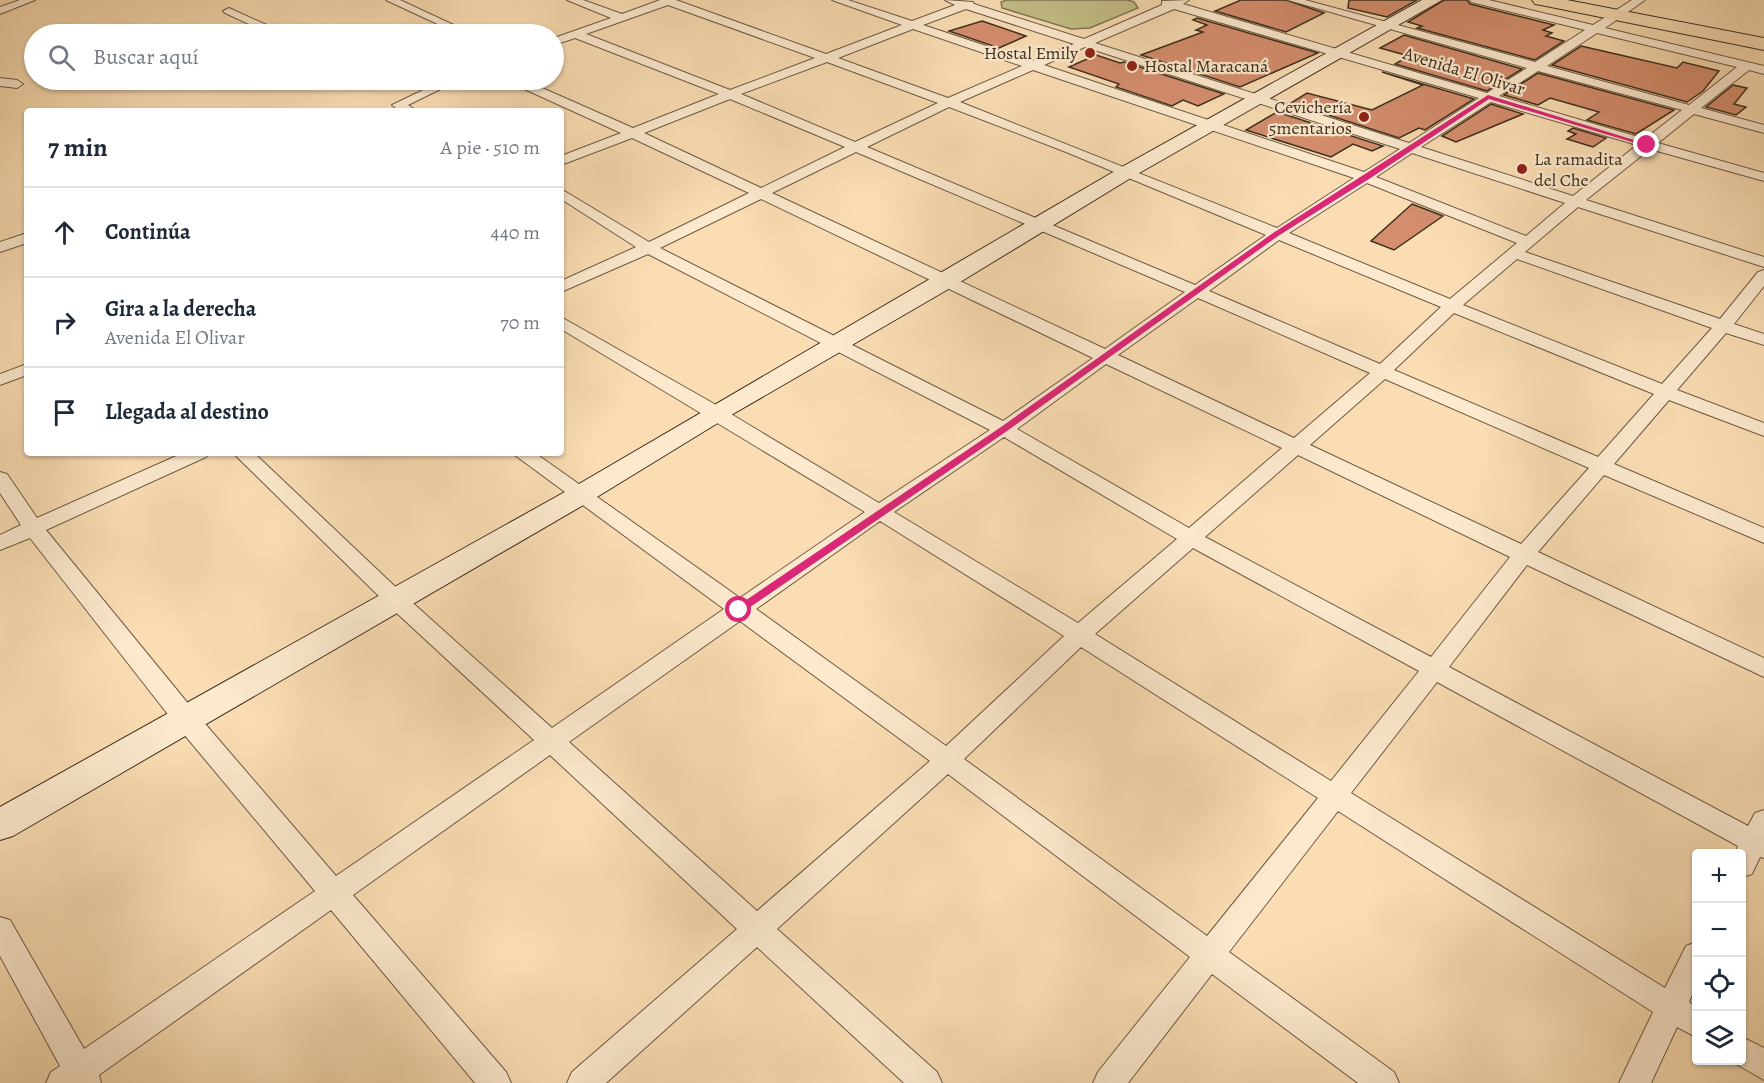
<!DOCTYPE html>
<html lang="es">
<head>
<meta charset="utf-8">
<style>
  :root { --surface:#fff; --page:#f2f2f3; --text:#1f2937; --muted:#747a83; --line:#e0e1e3 }
  body { margin:0; font-family:Alegreya,serif; background:var(--page); color:var(--text) }
  .controls { position:absolute; right:18px; bottom:18px; display:grid; overflow:hidden; border-radius:6px; box-shadow:0 2px 4px #0004 }
  .controls button { width:54px; height:54px; display:grid; place-items:center; padding:0; border:0; border-bottom:2px solid var(--line); background:var(--surface); color:var(--text); font:30px sans-serif }
  .stop { position:absolute; width:18px; height:18px; margin:-14px; border:4px solid #db2777; border-radius:50%; background:#fff }
  .stop.end { background:#db2777; border-color:#fff; box-shadow:0 2px 6px #0008 }
  .list { margin:0; padding:0; list-style:none }
  h2 { display:flex; justify-content:space-between; align-items:center; height:78px; margin:0; padding:0 24px; font-size:26px }
  h2 small { font-size:20px; font-weight:400; color:var(--muted) }
  .list li { display:grid; grid-template-columns:39px 1fr auto; gap:18px; align-items:center; box-sizing:border-box; height:90px; padding:0 24px; border-top:2px solid var(--line) }
  .list b { display:block; font-size:22px; white-space:nowrap }
  .list p { margin:0; font-size:20px; white-space:nowrap; color:var(--muted) }
  .list em { font-size:20px; font-style:normal; color:var(--muted) }
  .icon { flex:none; width:33px; height:33px; fill:none; stroke:currentColor; stroke-width:2; stroke-linecap:round; stroke-linejoin:round }
  .map { position:relative; flex:none; width:1764px; height:1083px; overflow:hidden }
  .search { position:absolute; background:var(--surface); box-shadow:0 2px 4px #0004; left:24px; top:24px; width:540px; height:66px; display:flex; align-items:center; gap:15px; box-sizing:border-box; padding:0 21px; border-radius:33px; color:var(--muted); font-size:22px }
  .panel { position:absolute; background:var(--surface); box-shadow:0 2px 4px #0004; left:24px; top:108px; width:540px; height:348px; border-radius:6px }
  .map>svg:first-child { display:block }
  .green { fill:#c4bf88; stroke:#807753; stroke-width:1.5 }
  .building { fill:#d48e6e; stroke:#3d2f1e; stroke-width:1.5 }
  .lines { fill:none; stroke-linecap:round; stroke-linejoin:round }
  .street-casing { stroke:#6c5a43; stroke-width:2 }
  .secondary-casing { stroke:#3d2f1e; stroke-width:2 }
  .highway-casing { stroke:#3d2f1e; stroke-width:2 }
  .street { fill:#fce9ce; fill-rule:evenodd }
  .secondary { fill:#fce9ce; fill-rule:evenodd }
  .highway { fill:#faddb3; fill-rule:evenodd }
  .route { fill:#db2777 }
  .poi-dot { fill:#8f2418; stroke:#fce9ce; stroke-width:2 }
  .labels { text-anchor:middle; dominant-baseline:central; stroke-width:4.5; stroke-linejoin:round; paint-order:stroke }
  .far-poi-label { font-size:18px; fill:#3d2f1e; stroke:#fce9ce; text-anchor:end }
  .far-street-label { font-size:18px; fill:#3d2f1e; stroke:#fce9ce }
</style>
</head>
<body>
<div class="map">
<svg width="1764" height="1083" viewBox="0 0 1764 1083">
  <rect width="100%" height="100%" fill="#faddb3"/>
  <filter id="stains"><feTurbulence type="fractalNoise" baseFrequency=".00333" numOctaves="4"/><feColorMatrix values="0 0 0 0 .2 0 0 0 0 .09 0 0 0 0 .02 0 0 0 .5 -.17"/></filter>
  <radialGradient id="worn" r=".72"><stop offset=".6" stop-color="#630" stop-opacity="0"/><stop offset="1" stop-color="#630" stop-opacity=".3"/></radialGradient>
  <path class="green" d="M1007,0H1128L1134,2L1138,8L1090,28L1071,29L1002,8L1001,2Z"/>
  <g class="building">
    <path d="M1241,0H1286L1324,13L1286,32L1215,11Z"/>
    <path d="M1349,0H1417L1387,17L1348,8Z"/>
    <path d="M1444,0H1467L1470,4L1554,25L1543,30L1552,33L1546,36L1564,41L1535,60L1417,28L1422,26L1408,22Z"/>
    <path d="M1197,18L1318,53L1240,87L1141,55L1203,32L1196,30L1207,25L1193,20Z"/>
    <path d="M982,21L1026,36L999,48L949,31Z"/>
    <path d="M1404,35L1522,69L1487,91L1395,64L1409,56L1380,48Z"/>
    <path d="M1581,46L1677,68L1683,62L1719,71L1703,91L1687,102L1552,65Z"/>
    <path d="M1096,55L1120,63L1124,62L1224,94L1198,106L1183,100L1172,106L1116,87L1119,84L1069,67Z"/>
    <path d="M1382,72L1474,99L1425,130L1419,128L1399,138L1291,103L1307,93L1372,110L1423,85Z"/>
    <path d="M1538,73L1674,110L1636,134L1587,120L1599,112L1550,98L1538,105L1504,95Z"/>
    <path d="M1733,85L1747,88L1734,104L1746,107L1736,115L1706,107Z"/>
    <path d="M1491,104L1523,114L1456,142L1442,136Z"/>
    <path d="M1277,112L1383,146L1372,151L1353,144L1331,157L1246,130Z"/>
    <path d="M1573,128L1606,138L1593,147L1567,139L1576,134L1568,131Z"/>
    <path d="M1412,204L1443,216L1394,250L1371,241Z"/>
  </g>
  <g class="lines">
    <g class="street-casing">
      <g id="street">
        <path d="M20,0H35L0,14V7Z"/>
        <path d="M386,0H400L473,34H459Z"/>
        <path d="M567,0H583L622,14L660,0H676L826,54L902,25L832,0H848L912,21L955,5L945,0L973,2L974,4L1084,39L1162,5V1L1189,0L1183,4L1487,93L1527,68L1288,0H1305L1535,62L1585,30L1471,2L1470,0H1489L1593,25L1632,0H1645L1605,28L1764,66V74L1749,70L1701,108L1764,125V133L1694,114L1658,143L1764,173V181L1650,149L1586,200L1764,257V267L1578,207L1525,252L1720,319L1758,272L1764,270V286L1734,324L1764,334V345L1726,333L1677,390L1764,423V436L1669,400L1614,464L1764,528V543L1604,475L1538,552L1764,658V677L1527,565L1449,667L1748,826L1755,813L1764,810V858L1760,857L1752,874L1742,877V854H1735L1738,846L1437,682L1351,793L1665,988L1686,946L1696,942V985L1689,1002L1696,1007V1037L1677,1027L1651,1083H1619L1653,1012L1338,811L1229,952L1394,1072L1399,1083H1358L1212,974L1128,1083H1093L1098,1072L1190,957L948,774L777,929L937,1072L942,1083H904L757,947L606,1083H567L572,1072L737,929L550,755L353,895L506,1072L511,1083H475L331,910L99,1075L101,1083H46L51,1072L60,1066L0,956V917L10,920L84,1049L315,891L177,726L30,538L0,550V535L21,525L0,493V472L7,474L37,518L183,453H209L206,457L46,530L195,712L336,876L534,740L388,605L233,453H254L404,595L552,728L724,609L512,453H535L740,598L865,512L561,329V317L711,402L879,503L990,430L648,254L561,292V281L636,247L561,199V189L649,242L749,193L632,138L561,165V156L621,133L511,83L509,80H524L633,128L719,94L575,38L554,45V38L611,18ZM668,5L815,58L730,90L586,34ZM966,9L1074,44L1032,61L923,25ZM1174,9L1479,98L1409,143L1095,43ZM913,29L1022,66L948,98L838,58ZM1597,33L1737,67L1689,105L1547,66ZM1085,47L1400,149L1364,172L1044,65ZM827,62L938,103L855,142L741,94ZM1033,70L1354,178L1277,228L960,102ZM1538,71L1682,110L1645,139L1499,96ZM730,99L845,147L761,188L644,133ZM1491,102L1637,145L1573,196L1421,147ZM949,107L1066,152L1266,235L1195,285L867,147ZM856,152L1185,292L1105,349L772,193ZM1412,153L1565,203L1526,236L1376,177ZM1367,183L1517,243L1450,299L1289,233ZM761,199L1093,358L1003,421L660,248ZM1279,240L1441,307L1380,364L1209,291ZM1517,259L1712,328L1662,384L1463,305ZM1198,298L1370,373L1294,438L1118,355ZM1454,313L1654,394L1598,457L1394,370ZM1106,364L1282,448L1189,528L1017,429ZM1385,379L1589,468L1521,544L1310,445ZM1004,437L1177,539L1078,623L894,512ZM1298,455L1510,557L1431,657L1205,537ZM880,521L1064,636L946,746L756,609ZM1193,548L1419,671L1331,781L1095,634ZM740,621L930,761L757,911L569,742ZM1081,647L1318,798L1207,936L964,759Z"/>
        <path d="M229,8L282,32L284,34H270L225,13L223,11Z"/>
        <path d="M0,78L17,80L23,84L17,88L0,86Z"/>
        <path d="M444,80H459L408,105L417,111H400L392,105Z"/>
        <path d="M27,233V243L0,252V242Z"/>
        <path d="M27,364V375L0,385V374Z"/>
        <path d="M1742,1037L1764,1048V1080L1731,1061L1742,1060Z"/>
      </g>
    </g>
    <g class="secondary-casing">
      <path id="secondary" d="M1422,0H1442L1134,176L952,287L726,418L592,500L13,836L0,840V807L572,488L1120,168Z"/>
    </g>
    <g class="highway-casing">
      <path id="highway" d="M1532,0H1567L1764,38V50L1541,5L1535,4Z"/>
    </g>
    <use href="#street" class="street"/>
    <use href="#secondary" class="secondary"/>
    <use href="#highway" class="highway"/>
  </g>
  <path class="route" d="M1488,95L1650,145L1645,146L1489,99L1369,179L1278,236L1007,431L743,612H736V607L1001,427L1273,233Z"/>
  <g class="poi-dot">
    <circle cx="1090" cy="53" r="6"/>
    <circle cx="1132" cy="66" r="6"/>
    <circle cx="1364" cy="117" r="6"/>
    <circle cx="1522" cy="169" r="6"/>
  </g>
  <g class="labels">
    <g class="far-poi-label">
      <text x="1078" y="53">Hostal Emily</text>
      <text x="1144" y="66" text-anchor="start">Hostal Maracaná</text>
      <text x="1352" y="107">Cevichería<tspan x="1352" dy="21">5mentarios</tspan></text>
      <text x="1534" y="159" text-anchor="start">La ramadita<tspan x="1534" dy="21">del Che</tspan></text>
    </g>
    <g class="far-street-label">
      <text transform="translate(1464 71) rotate(17)">Avenida El Olivar</text>
    </g>
  </g>
  <rect width="100%" height="100%" filter="url(#stains)"/>
  <rect width="100%" height="100%" fill="url(#worn)"/>
</svg>
<div class="controls">
<button>+</button>
<button>−</button>
<button><svg class="icon" aria-label="locate" viewBox="0 0 24 24"><circle cx="12" cy="12" r="6"/><path d="M12 2v4M12 18v4M2 12h4M18 12h4"/></svg></button>
<button><svg class="icon" aria-label="layers" viewBox="0 0 24 24"><path d="M12 4l9 5-9 5-9-5zM3 14l9 5 9-5"/></svg></button>
</div>
<div class="stop" style="left:739px;top:610px"></div>
<div class="stop end" style="left:1647px;top:145px"></div>
<div class="search"><svg class="icon" aria-label="search" viewBox="0 0 24 24"><circle cx="10" cy="10" r="6"/><path d="M15 15l6 6"/></svg>Buscar aquí</div>
<section class="panel">
<h2>7 min<small>A pie · 510 m</small></h2>
<ul class="list">
<li><svg class="icon" aria-label="ahead" viewBox="0 0 24 24"><path d="M12 20V5M6 11l6-6 6 6"/></svg><div><b>Continúa</b></div><em>440 m</em></li>
<li><svg class="icon" aria-label="right" viewBox="0 0 24 24"><path d="M7 20v-9h11M14 6l5 5-5 5"/></svg><div><b>Gira a la derecha</b><p>Avenida El Olivar</p></div><em>70 m</em></li>
<li><svg class="icon" aria-label="arrive" viewBox="0 0 24 24"><path d="M6 21V4h12l-3 4 3 4H6"/></svg><div><b>Llegada al destino</b></div></li>
</ul>
</section>
</div>
</body>
</html>
